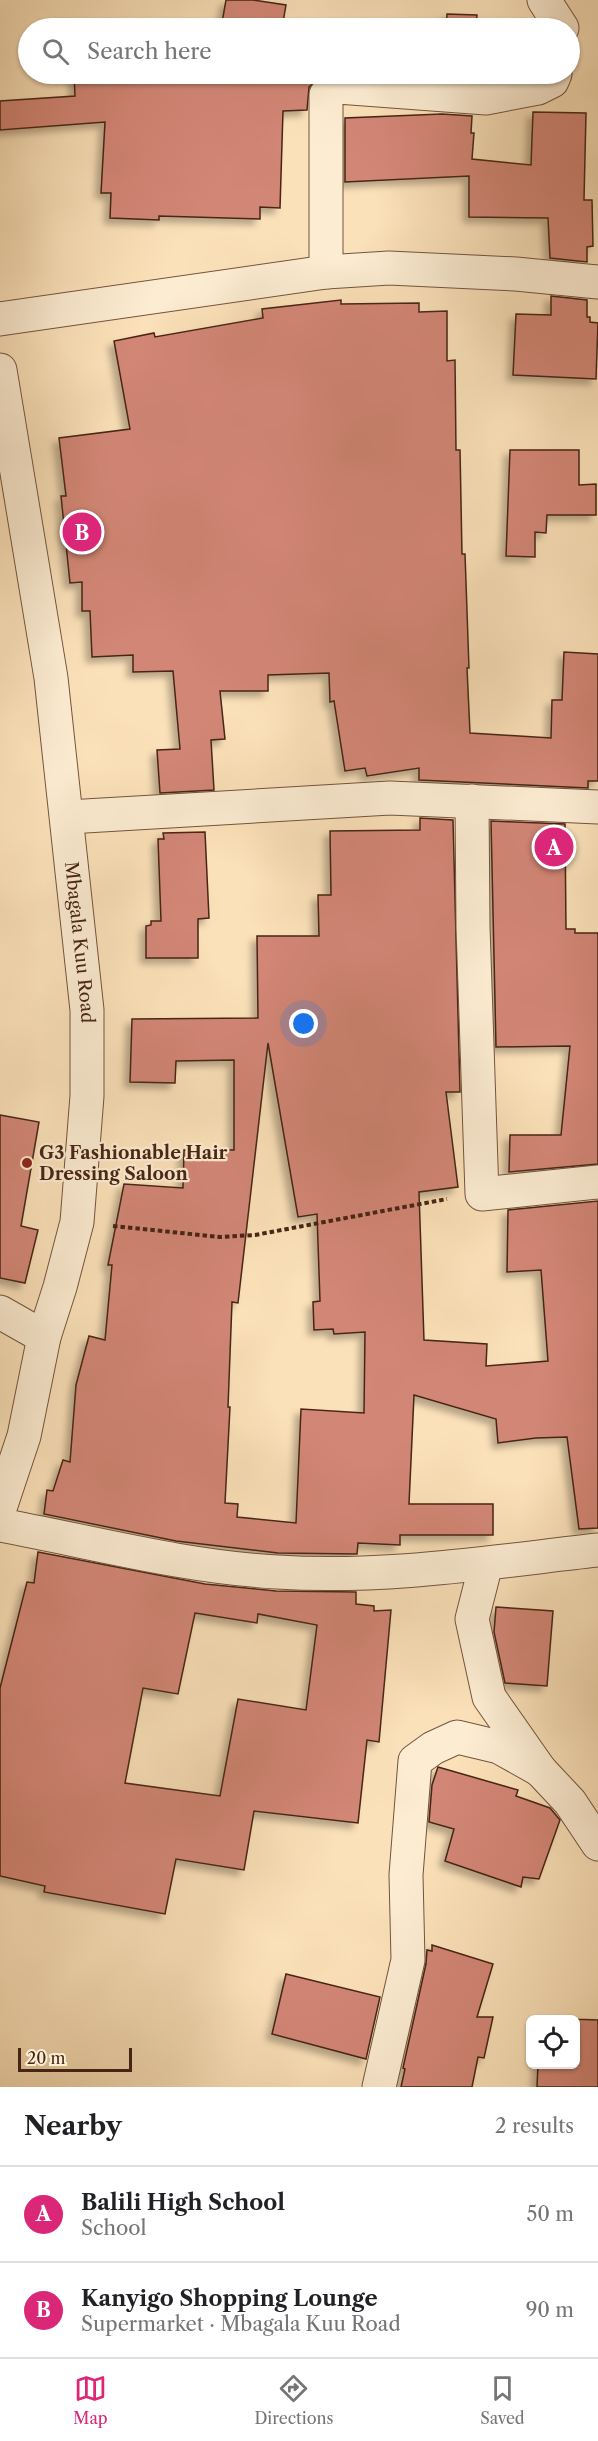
<!DOCTYPE html>
<html lang="en">
<head>
<meta charset="utf-8">
<style>
  :root { --surface:#fff; --page:#f6f6f6; --text:#202124; --muted:#757577; --line:#e0e0e0; --accent:#db2777 }
  body { margin:0; font-family:"Libre Caslon Text",serif; background:var(--page); color:var(--text) }
  .controls { position:absolute; right:18px; bottom:18px; display:grid; overflow:hidden; border-radius:9px; box-shadow:0 2px 4px #0004 }
  .controls button { width:54px; height:54px; display:grid; place-items:center; padding:0; border:0; border-bottom:2px solid var(--line); background:var(--surface); color:var(--text); font:30px sans-serif }
  .scale { position:absolute; left:18px; bottom:15px; width:114px; box-sizing:border-box; padding-left:6px; border:3px solid #472515; border-top:0; font-size:16px; line-height:21px; white-space:nowrap; color:#472515; -webkit-text-stroke:4px #fcecd2; paint-order:stroke }
  .you { position:absolute; left:304px; top:1024px; width:21px; height:21px; margin:-15px; border:4px solid #fff; border-radius:50%; background:#1a73e8; box-shadow:0 0 0 9px #1a73e833 }
  .badge { display:grid; place-items:center; width:39px; height:39px; border-radius:50%; background:var(--accent); color:#fff; font-size:20px; font-weight:700 }
  .pin { position:absolute; translate:-50% -50%; border:3px solid #fff; box-shadow:0 2px 6px #0006 }
  .list { margin:0; padding:0; list-style:none }
  h2 { display:flex; justify-content:space-between; align-items:center; height:78px; margin:0; padding:0 24px; font-size:26px }
  h2 small { font-size:20px; font-weight:400; color:var(--muted) }
  .list li { display:grid; grid-template-columns:39px 1fr auto; gap:18px; align-items:center; box-sizing:border-box; height:96px; padding:0 24px; border-top:2px solid var(--line) }
  .list b { display:block; font-size:22px; white-space:nowrap }
  .list p { margin:0; font-size:20px; white-space:nowrap; color:var(--muted) }
  .list em { font-size:20px; font-style:normal; color:var(--muted) }
  .icon { flex:none; width:33px; height:33px; fill:none; stroke:currentColor; stroke-width:2; stroke-linecap:round; stroke-linejoin:round }
  .map { position:relative; flex:none; width:598px; height:2087px; overflow:hidden }
  .search { position:absolute; background:var(--surface); box-shadow:0 2px 4px #0004; left:18px; right:18px; top:18px; height:66px; display:flex; align-items:center; gap:15px; box-sizing:border-box; padding:0 21px; border-radius:33px; color:var(--muted); font-size:22px }
  .sheet { height:270px; background:var(--surface) }
  nav { display:flex; justify-content:space-around; align-items:center; box-sizing:border-box; height:84px; border-top:2px solid var(--line); background:var(--surface); font-size:16px; color:var(--muted) }
  nav a { display:grid; justify-items:center; gap:3px }
  nav .on { color:var(--accent) }
  .map>svg:first-child { display:block }
  .building { fill:#d28676; stroke:#472515; stroke-width:1.5; fill-rule:evenodd; filter:url(#shadow) }
  .lines { fill:none; stroke-linecap:round; stroke-linejoin:round }
  .minor-casing { stroke:#74543e; stroke-width:35 }
  .tertiary-casing { stroke:#74543e; stroke-width:35 }
  .path { stroke:#472515; stroke-width:4; stroke-dasharray:4.5 3; stroke-linecap:butt }
  .minor { stroke:#fcecd2; stroke-width:33 }
  .tertiary { stroke:#fcecd2; stroke-width:33 }
  .poi-dot { fill:#8f2418; stroke:#fcecd2; stroke-width:2 }
  .labels { text-anchor:middle; dominant-baseline:central; stroke-width:4.5; stroke-linejoin:round; paint-order:stroke }
  .street-label { font-size:18px; fill:#472515; stroke:#fcecd2 }
  .poi-label { font-size:18px; font-weight:bold; fill:#472515; stroke:#fcecd2; text-anchor:start }
</style>
</head>
<body>
<div class="map">
<svg width="598" height="2087" viewBox="0 0 598 2087">
  <defs>
    <filter id="shadow"><feDropShadow dx="-5.5" dy="5.5" stdDeviation="3" flood-color="#0004"/></filter>
  </defs>
  <rect width="100%" height="100%" fill="#fbe1b9"/>
  <filter id="stains"><feTurbulence type="fractalNoise" baseFrequency=".00333" numOctaves="4"/><feColorMatrix values="0 0 0 0 .2 0 0 0 0 .09 0 0 0 0 .02 0 0 0 .5 -.17"/></filter>
  <radialGradient id="worn" r=".72"><stop offset=".6" stop-color="#630" stop-opacity="0"/><stop offset="1" stop-color="#630" stop-opacity=".3"/></radialGradient>
  <g class="building">
    <path d="M226,0H253L286,5L282,28H221Z"/>
    <path d="M447,14L477,15L476,28H446Z"/>
    <path d="M74,74H323L309,87L307,110L283,111L280,208L260,207V219L159,216V220L110,218L111,193H101L105,122L0,130V101L75,96Z"/>
    <path d="M533,112L586,113L584,200H592L593,246L587,247V262L550,258L548,218L469,217V176L345,182V118L442,114L472,116L471,133H474L472,159L531,165Z"/>
    <path d="M551,296L587,300V317H590V322L598,323L596,379L513,375L516,314L551,315Z"/>
    <path d="M341,300V304L419,303V312L447,311V361L455,360L456,450H460L462,554H465L469,668H467L470,733L551,738L552,700H562L564,652L598,654V781H588V788L419,780V768L367,776L365,768L345,771L334,701L330,702L329,673L268,675V691H220L225,739L211,740L214,790L160,793L157,750L180,749L173,671L133,672V655L92,657L90,611H82V582L70,583L61,496H66L59,438L130,429L114,341L154,333L155,337L263,318L262,309Z"/>
    <path d="M510,450H579V485L596,484V515H547L546,533L535,532V557L506,556Z"/>
    <path d="M420,818L453,820L460,1092H446L458,1187L419,1192L424,1340L487,1344L486,1366L548,1361L541,1270L507,1272L508,1210L598,1201V1528L579,1529L567,1437L536,1438L498,1443L496,1419L414,1395L409,1504H493V1535H400V1545L358,1543L357,1554L278,1553L176,1541L44,1514L47,1490L53,1491L63,1460L70,1462L76,1385L89,1336L105,1340L112,1265H108L124,1184L183,1188L184,1150H234V1060L176,1061L175,1083L130,1082L132,1019L258,1018L257,936H319L318,895H331L330,831L420,830ZM268,1043L298,1217L317,1214L320,1301L313,1302L314,1330L333,1329L334,1334L365,1332L364,1413L301,1409L296,1523L237,1517L238,1504L225,1503L230,1407H228L232,1302L238,1303Z"/>
    <path d="M491,821L565,824L566,929H575V933H598V1164L509,1172L510,1135H561L570,1046L496,1047Z"/>
    <path d="M205,832L209,918L198,919V958H146V926L151,925V921H161L158,839H164L163,833Z"/>
    <path d="M0,1115L39,1122L21,1226L38,1230L25,1283L0,1278Z"/>
    <path d="M38,1552L205,1584L276,1591L356,1592V1604L374,1606V1611L391,1610L379,1742L367,1740L358,1823L254,1811L244,1870L176,1859L165,1914L44,1892L45,1886L0,1876V1688L27,1582L34,1583ZM195,1613L257,1623L258,1614L317,1625L306,1710L238,1699L220,1796L125,1783L143,1688L178,1694Z"/>
    <path d="M496,1607L553,1611L547,1686L505,1683L494,1632Z"/>
    <path d="M438,1767L518,1790L516,1796L550,1808L560,1820L539,1879L523,1877L521,1887L445,1861L454,1829L429,1822L432,1785Z"/>
    <path d="M432,1945L493,1964L477,2017H493L484,2058L478,2057L472,2087H401L405,2069L403,2068L426,1964L427,1950L432,1951Z"/>
    <path d="M286,1974L380,1997L366,2059L272,2034Z"/>
    <path d="M540,2018L598,2020V2087H537L538,2064H576V2019Z"/>
  </g>
  <g class="lines">
    <g class="minor-casing">
      <g id="minor">
        <path d="M544,0L562,28"/>
        <path d="M326,272V95L338,87L486,98L538,88L552,81L555,74"/>
        <path d="M0,319L326,272L389,268L516,274L598,282"/>
        <path d="M472,801L473,927L482,1194L598,1182"/>
        <path d="M68,817L390,798L598,807"/>
        <path d="M0,1312L44,1337"/>
        <path d="M0,1525C92,1542 184,1567 277,1572C385,1579 491,1562 598,1550"/>
        <path d="M486,1564L472,1619L489,1697L540,1770L570,1802L598,1844"/>
        <path d="M379,2087L408,1960L406,1875L415,1761L433,1748L457,1737L499,1747L540,1770"/>
      </g>
    </g>
    <g class="tertiary-casing">
      <g id="tertiary">
        <path id="s1" d="M0,370L51,678L87,1010V1096L77,1222L60,1287L44,1337L24,1436L0,1508"/>
      </g>
    </g>
    <path class="path" d="M113,1226L220,1237L255,1235L447,1199"/>
    <use href="#minor" class="minor"/>
    <use href="#tertiary" class="tertiary"/>
  </g>
  <circle class="poi-dot" cx="27" cy="1163" r="6"/>
  <g class="labels">
    <g class="street-label">
      <text stroke="none"><textPath href="#s1" startOffset="578">Mbagala Kuu Road</textPath></text>
    </g>
    <g class="poi-label">
      <text x="39" y="1153">G3 Fashionable Hair<tspan x="39" dy="21">Dressing Saloon</tspan></text>
    </g>
  </g>
  <rect width="100%" height="100%" filter="url(#stains)"/>
  <rect width="100%" height="100%" fill="url(#worn)"/>
</svg>
<div class="controls">
<button><svg class="icon" aria-label="locate" viewBox="0 0 24 24"><circle cx="12" cy="12" r="6"/><path d="M12 2v4M12 18v4M2 12h4M18 12h4"/></svg></button>
</div>
<div class="scale">20 m</div>
<div class="you"></div>
<div class="pin badge" style="left:554px;top:847px">A</div>
<div class="pin badge" style="left:82px;top:532px">B</div>
<div class="search"><svg class="icon" aria-label="search" viewBox="0 0 24 24"><circle cx="10" cy="10" r="6"/><path d="M15 15l6 6"/></svg>Search here</div>
</div>
<section class="sheet">
<h2>Nearby<small>2 results</small></h2>
<ul class="list">
<li><span class="badge">A</span><div><b>Balili High School</b><p>School</p></div><em>50 m</em></li>
<li><span class="badge">B</span><div><b>Kanyigo Shopping Lounge</b><p>Supermarket · Mbagala Kuu Road</p></div><em>90 m</em></li>
</ul>
</section>
<nav>
<a class="on"><svg class="icon" aria-label="map" viewBox="0 0 24 24"><path d="M3 6l6-2 6 2 6-2v14l-6 2-6-2-6 2zM9 4v14M15 6v14"/></svg>Map</a>
<a><svg class="icon" aria-label="directions" viewBox="0 0 24 24"><path d="M12 3l9 9-9 9-9-9zM9 14v-3h6M13 9l2 2-2 2"/></svg>Directions</a>
<a><svg class="icon" aria-label="saved" viewBox="0 0 24 24"><path d="M7 4h10v16l-5-4-5 4z"/></svg>Saved</a>
</nav>
</body>
</html>
